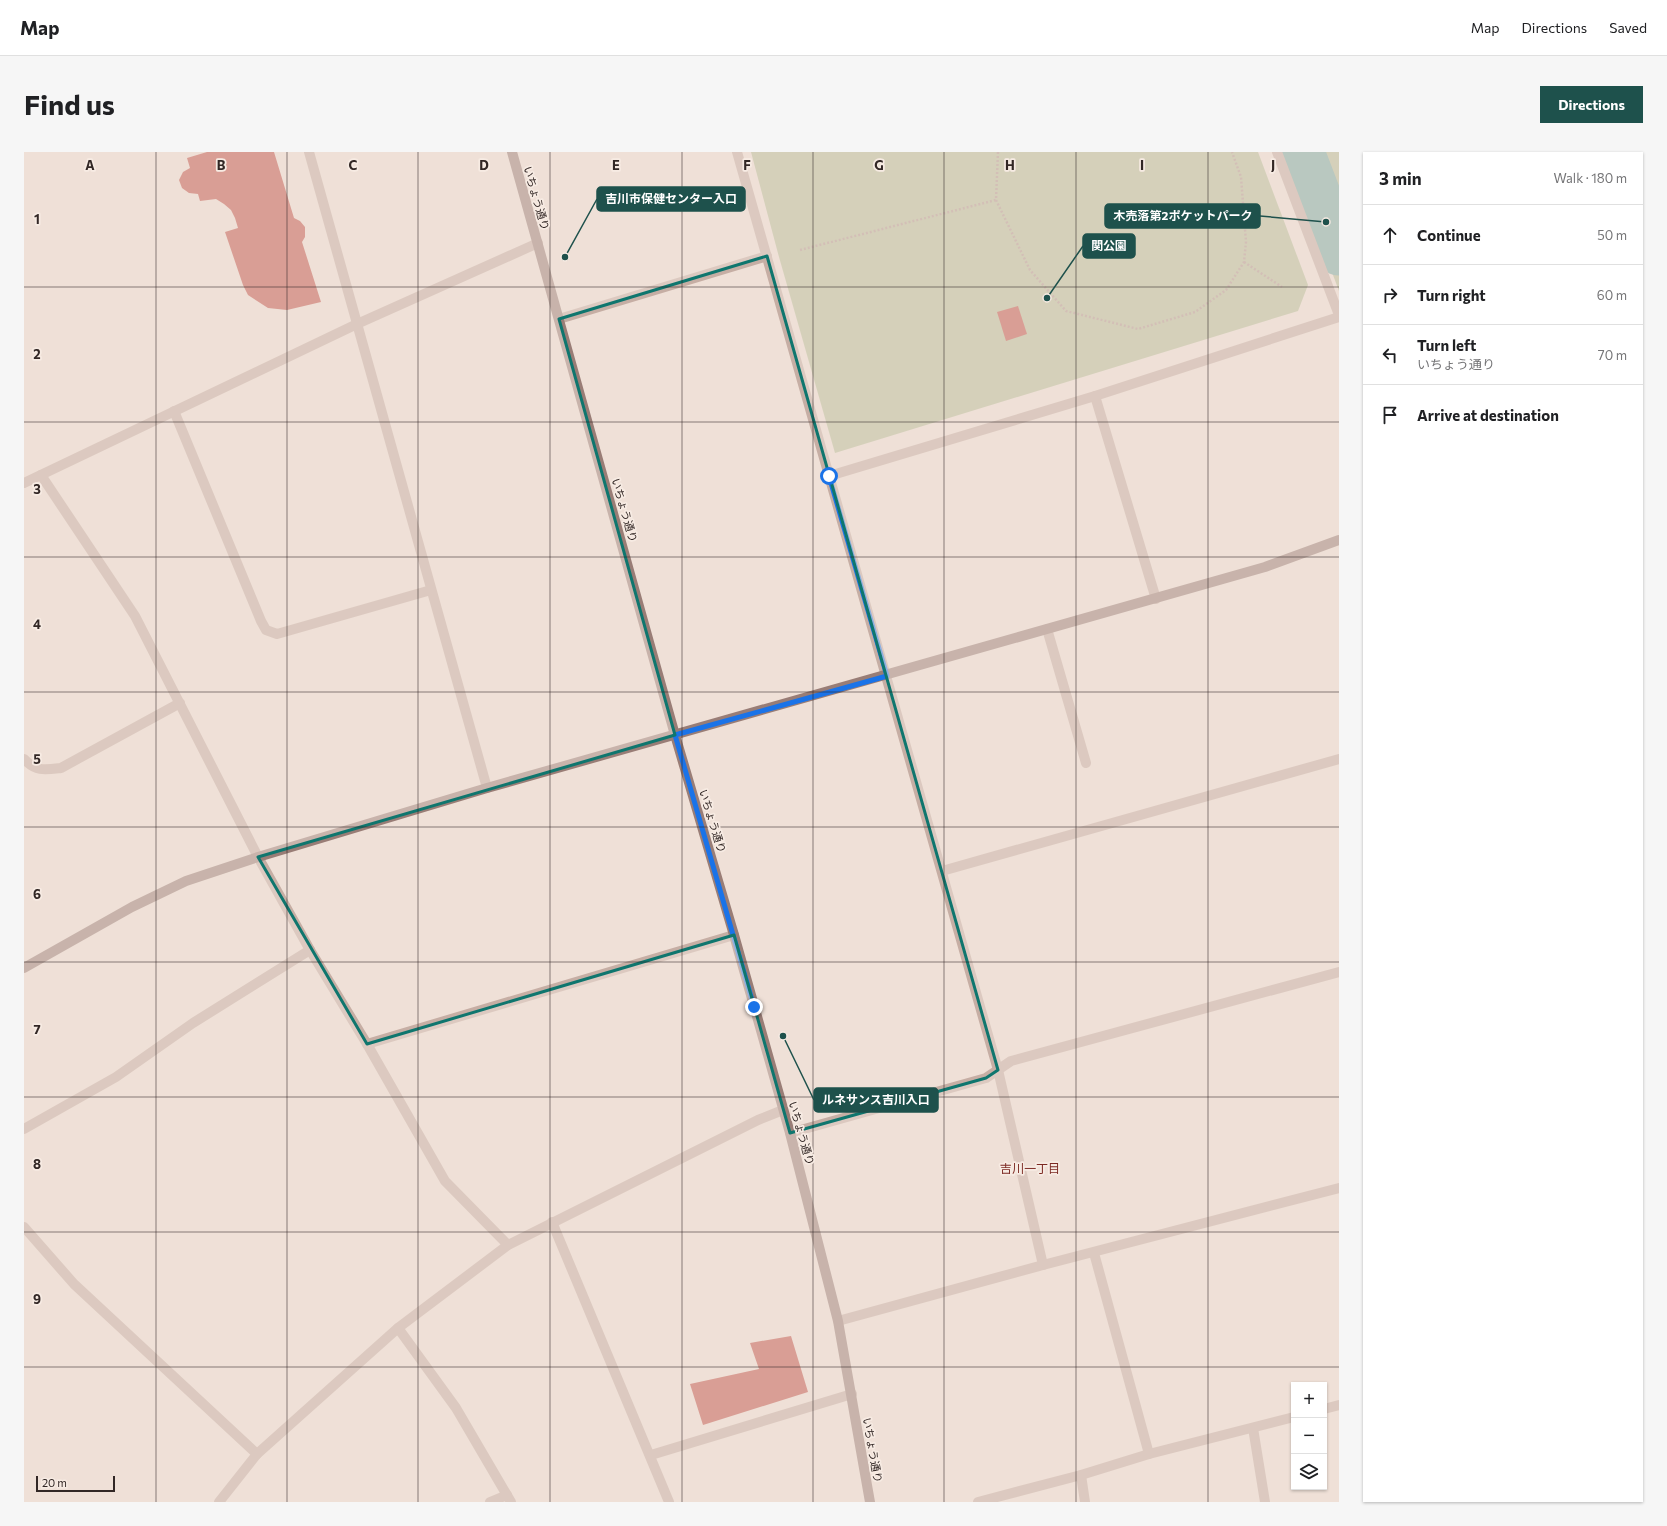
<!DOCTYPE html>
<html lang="en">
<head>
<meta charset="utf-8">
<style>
  :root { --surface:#fff; --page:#f6f6f6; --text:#202124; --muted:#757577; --line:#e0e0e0; --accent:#1e514c }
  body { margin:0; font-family:Commissioner,"Noto Sans JP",sans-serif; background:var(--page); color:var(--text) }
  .controls { position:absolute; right:12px; bottom:12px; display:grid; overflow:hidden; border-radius:0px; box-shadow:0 1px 3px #0004 }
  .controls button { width:36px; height:36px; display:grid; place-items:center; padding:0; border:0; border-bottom:1px solid var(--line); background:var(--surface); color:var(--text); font:20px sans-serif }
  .scale { position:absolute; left:12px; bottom:10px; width:79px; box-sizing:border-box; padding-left:4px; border:2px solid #322725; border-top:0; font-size:11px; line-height:14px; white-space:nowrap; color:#322725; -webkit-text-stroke:3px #f7ebe3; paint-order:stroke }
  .stop { position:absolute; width:12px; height:12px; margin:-9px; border:3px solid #1a73e8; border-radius:50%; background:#fff }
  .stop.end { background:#1a73e8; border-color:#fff; box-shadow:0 1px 4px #0008 }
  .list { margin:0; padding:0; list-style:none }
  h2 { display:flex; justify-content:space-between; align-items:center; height:52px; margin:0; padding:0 16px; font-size:17px }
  h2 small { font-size:13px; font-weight:400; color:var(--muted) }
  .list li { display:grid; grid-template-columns:26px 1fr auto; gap:12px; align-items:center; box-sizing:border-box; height:60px; padding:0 16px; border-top:1px solid var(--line) }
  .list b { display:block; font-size:15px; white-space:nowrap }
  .list p { margin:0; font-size:13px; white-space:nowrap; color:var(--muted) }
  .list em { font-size:13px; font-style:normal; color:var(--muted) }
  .icon { flex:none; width:22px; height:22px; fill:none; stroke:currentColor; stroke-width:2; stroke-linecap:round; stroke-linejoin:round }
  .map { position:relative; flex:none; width:1315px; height:1350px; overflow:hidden; border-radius:0px }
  header { display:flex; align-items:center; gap:24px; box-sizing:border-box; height:56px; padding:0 20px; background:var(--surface); border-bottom:1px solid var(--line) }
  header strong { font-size:19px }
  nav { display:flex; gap:22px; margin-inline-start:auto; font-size:14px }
  .intro { display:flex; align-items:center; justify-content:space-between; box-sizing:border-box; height:96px; padding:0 24px }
  h1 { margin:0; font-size:28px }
  .button { padding:10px 18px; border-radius:0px; background:var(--accent); color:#fff; font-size:14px; font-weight:700 }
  main { display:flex; gap:24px; padding:0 24px }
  aside { flex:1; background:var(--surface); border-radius:0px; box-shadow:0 1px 3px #0004 }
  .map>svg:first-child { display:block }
  .green { fill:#b6bd98 }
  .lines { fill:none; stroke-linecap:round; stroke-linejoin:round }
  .river { stroke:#78aaa4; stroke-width:47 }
  .building { fill:#bf4f45 }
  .path { stroke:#b1988f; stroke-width:2.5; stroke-dasharray:2 2; stroke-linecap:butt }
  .lane { stroke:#c6aea4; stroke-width:10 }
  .street { stroke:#c6aea4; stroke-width:10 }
  .secondary { stroke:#997d76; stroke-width:10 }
  .route { stroke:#1a73e8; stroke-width:5 }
  .marked { fill:none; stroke:#0f766e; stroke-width:3; stroke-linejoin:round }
  .grid { fill:none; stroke:#322725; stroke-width:1; stroke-opacity:0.55 }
  .labels { text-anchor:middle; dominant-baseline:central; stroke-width:3.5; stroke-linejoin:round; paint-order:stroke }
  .street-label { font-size:11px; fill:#322725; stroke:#f7ebe3 }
  .neighbourhood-label { font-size:12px; fill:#7c2a23; stroke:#f7ebe3 }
  .grid-label { font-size:13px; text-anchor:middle; font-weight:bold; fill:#322725; stroke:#f7ebe3; stroke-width:3.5; stroke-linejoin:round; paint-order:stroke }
  .leader { fill:none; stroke:#1e514c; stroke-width:1.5 }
  .callout-dot { fill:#1e514c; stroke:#f7ebe3; stroke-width:1.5 }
  .callout { fill:#1e514c; stroke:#1e514c; stroke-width:1.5 }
  .callout-label { font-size:12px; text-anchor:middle; font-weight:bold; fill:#fff }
</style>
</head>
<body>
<header>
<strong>Map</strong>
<nav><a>Map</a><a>Directions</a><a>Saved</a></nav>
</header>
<div class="intro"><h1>Find us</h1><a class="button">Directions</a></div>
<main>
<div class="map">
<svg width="1315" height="1350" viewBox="0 0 1315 1350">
  <rect width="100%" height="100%" fill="#efe0d7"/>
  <g class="green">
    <path d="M727,0H1234L1284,133L1274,159L811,301L755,105Z"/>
    <path d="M1263,0H1315V139Z"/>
  </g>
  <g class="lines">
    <path class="river" d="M1277,0L1315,100"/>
  </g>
  <g class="building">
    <path d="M183,0H250L270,66L276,69L281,75V85L278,90L297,150L263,158L244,156L224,143L219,133L201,80L214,76L211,66L207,58L200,52L192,47L176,49L174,42L165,41L158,36L155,28L159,20L166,16L163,6Z"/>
    <path d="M994,154L1003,182L982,189L973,160Z"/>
    <path d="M767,1184L784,1240L679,1273L666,1232L735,1217L726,1191Z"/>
  </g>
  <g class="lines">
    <g class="path">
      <path d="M974,0L972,48L1006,118L1042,159L1114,177L1171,160L1202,138L1220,110L1222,90L1217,25L1208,0"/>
      <path d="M776,98L972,48"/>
      <path d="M1220,110L1258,135"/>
    </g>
    <g class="lane">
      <path d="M1071,244L1132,447"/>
      <path d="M1023,477L1062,611"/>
      <path d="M0,607C12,620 21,618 37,616L156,551"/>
    </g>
    <g class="street">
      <path d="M285,0L463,636"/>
      <path d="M713,0L974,918L1019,1113"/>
      <path d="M1253,0L1315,163"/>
      <path d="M535,167L743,104"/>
      <path d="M150,259L237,469L242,478L253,482L407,438"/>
      <path d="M17,323L111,464L234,705L286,798L343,892L421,1029L484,1093"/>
      <path d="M805,324L1071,244L1315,165"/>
      <path d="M0,331L333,172L514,91"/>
      <path d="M918,719L1315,607"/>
      <path d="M343,892L710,783"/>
      <path d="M0,977L92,925L169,871L286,798"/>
      <path d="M766,981L962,926L987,909L1315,820"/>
      <path d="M528,1070L645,1350"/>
      <path d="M0,1075L50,1132L233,1302"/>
      <path d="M1070,1101L1125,1302"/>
      <path d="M814,1169L1019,1113L1315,1036"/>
      <path d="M374,1176L432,1256L487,1350"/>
      <path d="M1300,1257L1315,1253"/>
      <path d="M1229,1276L1241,1350"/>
      <path d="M627,1303L828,1242"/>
      <path d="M1057,1323L1061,1350"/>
      <path d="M195,1350L233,1302L374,1176L484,1093L734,968L759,958"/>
      <path d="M466,1350L483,1343"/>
      <path d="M954,1350L1057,1323L1125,1302L1270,1265"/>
    </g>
    <g class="secondary">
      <path d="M488,0L651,583L710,783L766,981L814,1169L846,1350"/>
      <path d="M0,816L108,755L162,729L234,705L463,636L1241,415L1315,388"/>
    </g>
  </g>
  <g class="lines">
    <path class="route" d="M730,855L651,583L863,524L805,324"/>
  </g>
  <path d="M0 0H1315V1350H0ZM743,104L974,918L962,926L766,981L710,783L343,892L234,705L651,583L535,167Z" fill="#efe0d7" fill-opacity=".55" fill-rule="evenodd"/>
  <path class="marked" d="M743,104L974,918L962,926L766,981L710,783L343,892L234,705L651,583L535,167Z"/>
  <path class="grid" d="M132,0V1350M263,0V1350M394,0V1350M526,0V1350M658,0V1350M789,0V1350M920,0V1350M1052,0V1350M1184,0V1350M0,135H1315M0,270H1315M0,405H1315M0,540H1315M0,675H1315M0,810H1315M0,945H1315M0,1080H1315M0,1215H1315"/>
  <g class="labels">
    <g class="street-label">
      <text transform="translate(513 46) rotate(74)">いちょう通り</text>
      <text transform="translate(601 358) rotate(74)">いちょう通り</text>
      <text transform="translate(689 669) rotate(73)">いちょう通り</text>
      <text transform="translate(778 981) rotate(74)">いちょう通り</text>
      <text transform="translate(849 1298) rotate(80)">いちょう通り</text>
    </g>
    <g class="neighbourhood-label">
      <text x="1006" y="1016">吉川一丁目</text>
    </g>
  </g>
  <g class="grid-label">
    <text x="66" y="18">A</text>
    <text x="197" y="18">B</text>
    <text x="329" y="18">C</text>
    <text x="460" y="18">D</text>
    <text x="592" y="18">E</text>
    <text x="723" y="18">F</text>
    <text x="855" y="18">G</text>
    <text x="986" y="18">H</text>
    <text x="1118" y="18">I</text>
    <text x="1249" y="18">J</text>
    <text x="13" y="72">1</text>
    <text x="13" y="207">2</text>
    <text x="13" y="342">3</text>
    <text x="13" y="477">4</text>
    <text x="13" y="612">5</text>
    <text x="13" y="747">6</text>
    <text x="13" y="882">7</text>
    <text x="13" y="1017">8</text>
    <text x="13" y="1152">9</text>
  </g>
  <path class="leader" d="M541 105L573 47M1302 70L1236 64M1023 146L1059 94M759 884L790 948"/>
  <g class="callout-dot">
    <circle cx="541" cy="105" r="4"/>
    <circle cx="1302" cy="70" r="4"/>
    <circle cx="1023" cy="146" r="4"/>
    <circle cx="759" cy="884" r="4"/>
  </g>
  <g class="callout">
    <rect x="573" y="35" width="148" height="24" rx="4"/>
    <rect x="1081" y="52" width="155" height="24" rx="4"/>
    <rect x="1059" y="82" width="52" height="24" rx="4"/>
    <rect x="790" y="936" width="124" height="24" rx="4"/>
  </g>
  <g class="callout-label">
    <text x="647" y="51">吉川市保健センター入口</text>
    <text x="1159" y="68">木売落第2ポケットパーク</text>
    <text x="1085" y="98">関公園</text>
    <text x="852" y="952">ルネサンス吉川入口</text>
  </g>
</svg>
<div class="controls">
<button>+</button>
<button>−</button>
<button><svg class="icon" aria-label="layers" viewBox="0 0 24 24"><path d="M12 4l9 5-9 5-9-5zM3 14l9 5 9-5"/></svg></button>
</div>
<div class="scale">20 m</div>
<div class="stop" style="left:805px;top:324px"></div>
<div class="stop end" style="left:730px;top:855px"></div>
</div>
<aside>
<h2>3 min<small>Walk · 180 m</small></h2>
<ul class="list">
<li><svg class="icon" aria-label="ahead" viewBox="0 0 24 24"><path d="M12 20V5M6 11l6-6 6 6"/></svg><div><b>Continue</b></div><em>50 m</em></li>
<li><svg class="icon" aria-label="right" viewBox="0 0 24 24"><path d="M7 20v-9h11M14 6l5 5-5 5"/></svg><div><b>Turn right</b></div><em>60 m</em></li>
<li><svg class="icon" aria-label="left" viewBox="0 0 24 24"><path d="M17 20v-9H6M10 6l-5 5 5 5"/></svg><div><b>Turn left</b><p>いちょう通り</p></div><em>70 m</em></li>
<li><svg class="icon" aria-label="arrive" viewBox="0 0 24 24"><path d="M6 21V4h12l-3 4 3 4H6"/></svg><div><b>Arrive at destination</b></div></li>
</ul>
</aside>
</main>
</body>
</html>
